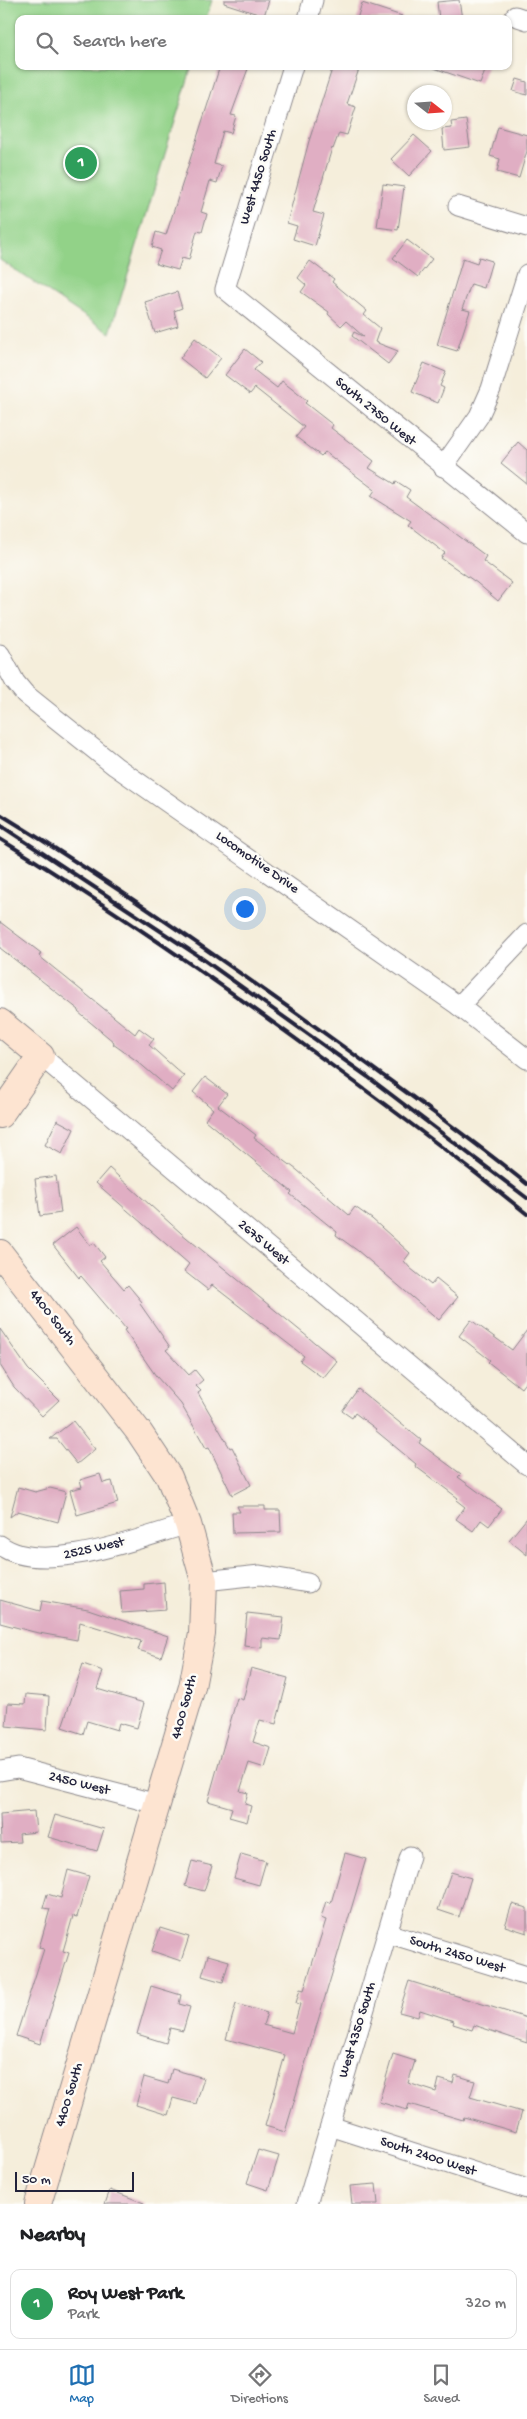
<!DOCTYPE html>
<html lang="en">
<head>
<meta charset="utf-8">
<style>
  :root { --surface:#fff; --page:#f2f2f2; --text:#202124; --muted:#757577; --line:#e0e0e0; --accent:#1f6fb2 }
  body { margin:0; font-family:"Gochi Hand",sans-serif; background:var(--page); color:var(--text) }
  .compass { position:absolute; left:407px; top:85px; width:45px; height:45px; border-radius:50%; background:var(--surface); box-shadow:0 1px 4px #0004; rotate:107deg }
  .scale { position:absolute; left:15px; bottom:12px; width:119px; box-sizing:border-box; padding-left:5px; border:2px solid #22223b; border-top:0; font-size:14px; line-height:18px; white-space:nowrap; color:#22223b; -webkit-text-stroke:4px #fdfcf7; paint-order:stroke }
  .you { position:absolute; left:244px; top:908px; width:18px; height:18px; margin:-12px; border:4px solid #fff; border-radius:50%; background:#1a73e8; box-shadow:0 0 0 8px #1a73e833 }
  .badge { display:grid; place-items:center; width:32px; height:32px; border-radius:50%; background:var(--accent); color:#fff; font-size:16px; font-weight:700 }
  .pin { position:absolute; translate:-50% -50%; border:2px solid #fff; box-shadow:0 1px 5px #0006 }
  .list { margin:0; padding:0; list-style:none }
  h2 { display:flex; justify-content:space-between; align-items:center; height:65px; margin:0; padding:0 20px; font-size:21px }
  h2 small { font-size:16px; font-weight:400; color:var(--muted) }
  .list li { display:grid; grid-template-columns:32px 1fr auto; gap:15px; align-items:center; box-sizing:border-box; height:70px; margin:0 10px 10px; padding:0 10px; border:1px solid var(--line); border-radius:10px }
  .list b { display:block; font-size:19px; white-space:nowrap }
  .list p { margin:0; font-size:16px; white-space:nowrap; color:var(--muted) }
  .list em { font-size:16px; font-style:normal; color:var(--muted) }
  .icon { flex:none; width:28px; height:28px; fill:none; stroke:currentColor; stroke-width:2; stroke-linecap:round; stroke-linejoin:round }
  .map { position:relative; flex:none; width:527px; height:2204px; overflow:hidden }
  .search { position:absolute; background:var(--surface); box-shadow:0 1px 4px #0004; left:15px; right:15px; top:15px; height:55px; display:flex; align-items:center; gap:12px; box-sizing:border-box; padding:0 18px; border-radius:10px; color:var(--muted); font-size:19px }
  .sheet { height:145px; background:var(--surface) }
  nav { display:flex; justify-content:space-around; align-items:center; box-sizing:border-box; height:70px; border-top:1px solid var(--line); background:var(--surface); font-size:14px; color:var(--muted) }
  nav a { display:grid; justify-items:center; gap:2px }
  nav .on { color:var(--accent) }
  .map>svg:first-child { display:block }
  .green { fill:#92d288; stroke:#5a7a62 }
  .building { fill:#e0aec3 }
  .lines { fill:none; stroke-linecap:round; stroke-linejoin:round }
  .street-casing { stroke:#8c888b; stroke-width:21 }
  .secondary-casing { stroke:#8c888b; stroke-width:28 }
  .street { stroke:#fff; stroke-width:19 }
  .secondary { stroke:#fde4d1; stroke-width:26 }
  .rail { stroke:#22223b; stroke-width:4 }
  .labels { text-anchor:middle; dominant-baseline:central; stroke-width:5; stroke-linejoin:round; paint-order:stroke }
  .street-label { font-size:14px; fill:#22223b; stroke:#fdfcf7 }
</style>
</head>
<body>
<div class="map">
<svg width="527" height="2204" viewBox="0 0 527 2204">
  <rect width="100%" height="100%" fill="#fdfcf7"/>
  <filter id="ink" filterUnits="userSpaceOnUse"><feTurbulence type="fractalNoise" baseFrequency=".02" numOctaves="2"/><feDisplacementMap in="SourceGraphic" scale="10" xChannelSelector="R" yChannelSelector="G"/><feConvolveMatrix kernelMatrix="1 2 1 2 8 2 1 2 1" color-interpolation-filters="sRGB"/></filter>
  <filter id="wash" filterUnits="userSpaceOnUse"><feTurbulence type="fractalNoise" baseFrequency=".0096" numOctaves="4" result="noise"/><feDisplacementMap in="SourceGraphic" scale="20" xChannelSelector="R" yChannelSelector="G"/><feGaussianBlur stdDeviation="1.12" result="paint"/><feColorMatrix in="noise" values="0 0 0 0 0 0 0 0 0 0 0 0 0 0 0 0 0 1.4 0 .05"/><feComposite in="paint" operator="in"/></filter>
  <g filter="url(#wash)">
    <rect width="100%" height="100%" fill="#f5eedb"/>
    <path class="green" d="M0,0H212L206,19H19V66H192L110,333L0,260Z"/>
    <g id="blocks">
      <g class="building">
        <path d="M224,0H269L264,16L224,3Z"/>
        <path d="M459,0L462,19H439L437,2Z"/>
        <path d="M362,3L402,16L401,19H357Z"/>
        <path d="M220,66H249L231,115L236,116L231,133L223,131L214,164L222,166L217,183L210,181L201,212L207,214L202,232L197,231L189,260L182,258L178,270L156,264L161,250L152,247L156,232L166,235Z"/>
        <path d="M333,66H360L347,104L356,107L347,135L339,133L333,149L332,148L313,212L324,215L315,246L293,239L297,226L287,223L309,141Z"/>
        <path d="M434,66H487L480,84L434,68Z"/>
        <path d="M517,79L527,82V95L513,91Z"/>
        <path d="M466,120L470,147L444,150L442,129L452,128L451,122Z"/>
        <path d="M498,127L527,135V151L519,178L497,172L500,159L490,156Z"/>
        <path d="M414,135L432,151L409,176L391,159Z"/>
        <path d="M383,184L404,187L398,230L377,227Z"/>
        <path d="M407,240L432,259L418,277L393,258Z"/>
        <path d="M479,257L492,261L484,288L471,284L462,309L470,311L457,351L437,345L463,258L477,263Z"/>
        <path d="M310,261L334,279L332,282L367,311L364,315L380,328L375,342L398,351L388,364L352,336L354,332L364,337L346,321L341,326L328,314L329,312L301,292L306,285L298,278Z"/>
        <path d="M177,292L182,308L174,311L178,326L155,333L145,302Z"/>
        <path d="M195,338L221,358L205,378L180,358Z"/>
        <path d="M245,349L261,362L254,370L277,388L282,381L307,401L305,403L333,425L331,428L374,461L369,468L395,484L396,481L410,490L406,497L486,556L483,561L512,583L498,601L477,583L441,558L445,553L408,525L411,521L371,496L375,490L325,452L321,456L296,437L304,427L255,388L250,394L225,375Z"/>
        <path d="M424,363L446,372L440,386L444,388L438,403L412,392Z"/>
        <path d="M518,442L527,450V484L501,463Z"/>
        <path d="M0,922L41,953L39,956L135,1034L139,1028L154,1039L149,1045L184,1076L172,1091L137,1061L113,1044L114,1042L78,1012L79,1010L0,948Z"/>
        <path d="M205,1077L227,1094L218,1106L256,1135L254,1138L297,1170L349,1215L355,1207L372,1219L410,1253L404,1261L410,1268L431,1285L436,1279L458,1297L439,1320L358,1251L336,1235L337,1232L290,1194L292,1192L205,1120L213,1109L193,1092Z"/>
        <path d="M57,1120L74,1129L62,1154L45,1145Z"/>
        <path d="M109,1168L181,1233L337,1361L323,1378L300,1361L304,1356L256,1319L212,1285L208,1290L184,1271L189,1264L96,1183Z"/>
        <path d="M56,1176L61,1213L40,1216L35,1179Z"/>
        <path d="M76,1227L90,1245L94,1243L105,1257L100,1261L124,1289L128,1285L142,1302L140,1304L170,1347L166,1350L189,1375L195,1370L203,1380L196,1386L201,1391L198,1393L230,1448L232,1447L251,1485L232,1495L209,1447L206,1448L181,1404L156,1376L124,1330L126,1329L81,1276L79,1278L53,1245Z"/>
        <path d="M471,1320L512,1350L527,1330V1380L521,1388L488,1362L490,1360L459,1336Z"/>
        <path d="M0,1329L28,1369L59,1400L42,1416L14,1387L0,1365Z"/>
        <path d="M358,1389L421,1440L419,1443L461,1474L458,1477L502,1509L489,1526L481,1520L473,1531L456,1519L465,1507L456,1500L458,1498L415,1466L416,1464L375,1430L376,1429L355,1413L352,1418L342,1411Z"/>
        <path d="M73,1421L95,1449L77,1464L57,1439H50Z"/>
        <path d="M100,1474L103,1483L112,1481L118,1503L77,1515L70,1490L82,1487L80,1480Z"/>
        <path d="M18,1487L35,1492L50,1488L66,1492L58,1522L18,1511L10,1517Z"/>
        <path d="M237,1506H265V1510H280L281,1532L233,1533L232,1512H240Z"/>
        <path d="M527,1518V1555L509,1540Z"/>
        <path d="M164,1582L166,1610L122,1613L120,1591L144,1589V1584Z"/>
        <path d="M0,1600L40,1611L42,1601L88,1609L168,1636L161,1657L138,1650L141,1641L80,1622L77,1640L34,1632L0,1623Z"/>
        <path d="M247,1613L284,1617L281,1640L262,1638V1648L244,1646Z"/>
        <path d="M83,1664L103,1671L97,1689L144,1703L137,1728L119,1723L117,1730L87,1721L83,1734L62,1727Z"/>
        <path d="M251,1668L288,1678L276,1724L260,1720L253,1742L271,1748L265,1768L249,1763L240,1791L248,1793L245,1804L251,1806L247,1822L229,1817L232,1808L208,1801L237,1698L243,1700Z"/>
        <path d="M26,1694L49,1696L47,1730L6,1726L8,1703L25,1704Z"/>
        <path d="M34,1811L36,1832L19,1834L20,1842L1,1843L0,1814Z"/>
        <path d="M55,1815L104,1829L97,1851L48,1837Z"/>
        <path d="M345,1853L366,1859L285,2132L265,2126L285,2055L226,2039L236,2004L267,2013L263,2025L292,2033L300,2004L296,2003L300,1989L304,1990L326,1920L321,1918L326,1901L331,1903Z"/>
        <path d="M241,1854L266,1861L259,1885L234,1878Z"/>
        <path d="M192,1861L212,1866L204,1891L185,1886Z"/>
        <path d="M68,1870L89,1876L77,1917L73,1916L63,1951L69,1953L40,2044L16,2036L44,1949L39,1948L50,1909L43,1908L47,1894L61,1898Z"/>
        <path d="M451,1872L471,1878L459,1917L438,1910Z"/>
        <path d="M512,1904L527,1908V1933L505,1926Z"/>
        <path d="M160,1928L189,1937L181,1961L152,1951Z"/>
        <path d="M208,1955L229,1961L223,1982L202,1976Z"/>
        <path d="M409,1981L527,2018V2043L474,2025L472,2030L453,2024L454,2021L420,2010L418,2017L399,2012Z"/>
        <path d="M151,1986L181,1995L179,2004L190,2007L183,2031L170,2028L166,2043L137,2034Z"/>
        <path d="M393,2054L415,2061L408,2083L436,2092L439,2079L453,2083L455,2075L475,2081L470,2097L522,2112L516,2132L464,2117L463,2120L409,2104L407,2110L379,2102Z"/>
        <path d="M172,2069L204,2078L196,2104L173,2098L168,2115L136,2105L144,2077L168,2084Z"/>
        <path d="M258,2150L279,2156L268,2190L247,2183Z"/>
        <path d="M376,2184L378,2204H352L350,2186Z"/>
        <path d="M110,2190L144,2203V2204H105Z"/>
      </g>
    </g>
  </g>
  <g filter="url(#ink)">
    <use href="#blocks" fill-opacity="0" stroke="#8c888b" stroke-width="1"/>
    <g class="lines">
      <g class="street-casing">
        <g id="street">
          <path d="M515,16L527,20"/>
          <path d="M308,19L313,0"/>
          <path d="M293,66L225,289L527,533"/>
          <path d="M458,206L527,227"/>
          <path d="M443,467L479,416L491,389L527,274"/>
          <path d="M0,654L15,682L25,694L115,766L459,1006L527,1059"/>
          <path d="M459,1006L527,934"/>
          <path d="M41,1056L527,1465"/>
          <path d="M0,1545C42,1577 142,1537 188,1524"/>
          <path d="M204,1581L260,1575L308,1583"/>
          <path d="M0,1771L18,1768L157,1804"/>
          <path d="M387,1933L527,1976"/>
          <path d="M330,2126L527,2189"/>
          <path d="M307,2204L410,1856"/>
        </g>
      </g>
      <g class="secondary-casing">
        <g id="secondary">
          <path d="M0,1022L41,1056L0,1115"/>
          <path d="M0,1253L139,1432L169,1477L188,1524L204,1581L202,1634L192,1687L38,2204"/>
        </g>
      </g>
      <use href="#street" class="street"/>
      <use href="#secondary" class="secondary"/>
      <g class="rail">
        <path d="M0,814C119,887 234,968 348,1050C408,1094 469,1137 527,1184"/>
        <path d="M0,825L197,955L368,1077L527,1198"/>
        <path d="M0,839C115,910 226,987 334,1067C400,1115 464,1163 527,1214"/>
      </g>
    </g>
  </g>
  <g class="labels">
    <g class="street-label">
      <text transform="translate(259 177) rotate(-73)">West 4450 South</text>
      <text transform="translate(375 412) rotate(39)">South 2750 West</text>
      <text transform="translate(257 863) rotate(35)">Locomotive Drive</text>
      <text transform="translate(263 1243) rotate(40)">2675 West</text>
      <text transform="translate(52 1318) rotate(52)">4400 South</text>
      <text transform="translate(94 1549) rotate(-13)">2525 West</text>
      <text transform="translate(185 1707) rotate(-75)">4400 South</text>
      <text transform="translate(79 1784) rotate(14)">2450 West</text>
      <text transform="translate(457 1955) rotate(17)">South 2450 West</text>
      <text transform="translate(358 2030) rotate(-73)">West 4350 South</text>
      <text transform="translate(70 2095) rotate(-73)">4400 South</text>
      <text transform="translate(428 2157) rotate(18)">South 2400 West</text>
    </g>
  </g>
</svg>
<svg class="compass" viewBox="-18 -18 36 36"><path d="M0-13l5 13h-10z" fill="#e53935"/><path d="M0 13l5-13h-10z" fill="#757577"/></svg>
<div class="scale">50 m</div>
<div class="you"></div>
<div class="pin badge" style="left:81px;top:163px;background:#2e9e5b">1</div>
<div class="search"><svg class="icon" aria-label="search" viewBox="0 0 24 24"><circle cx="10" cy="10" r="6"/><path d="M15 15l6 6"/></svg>Search here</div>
</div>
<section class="sheet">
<h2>Nearby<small></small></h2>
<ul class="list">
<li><span class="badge" style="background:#2e9e5b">1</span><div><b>Roy West Park</b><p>Park</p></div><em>320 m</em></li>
</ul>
</section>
<nav>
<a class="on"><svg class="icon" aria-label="map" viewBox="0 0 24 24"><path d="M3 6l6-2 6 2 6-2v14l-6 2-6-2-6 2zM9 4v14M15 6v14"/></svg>Map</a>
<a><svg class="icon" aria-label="directions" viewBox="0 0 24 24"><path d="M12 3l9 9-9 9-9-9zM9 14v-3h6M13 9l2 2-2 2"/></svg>Directions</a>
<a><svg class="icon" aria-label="saved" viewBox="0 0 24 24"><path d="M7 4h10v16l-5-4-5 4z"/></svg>Saved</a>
</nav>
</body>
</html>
